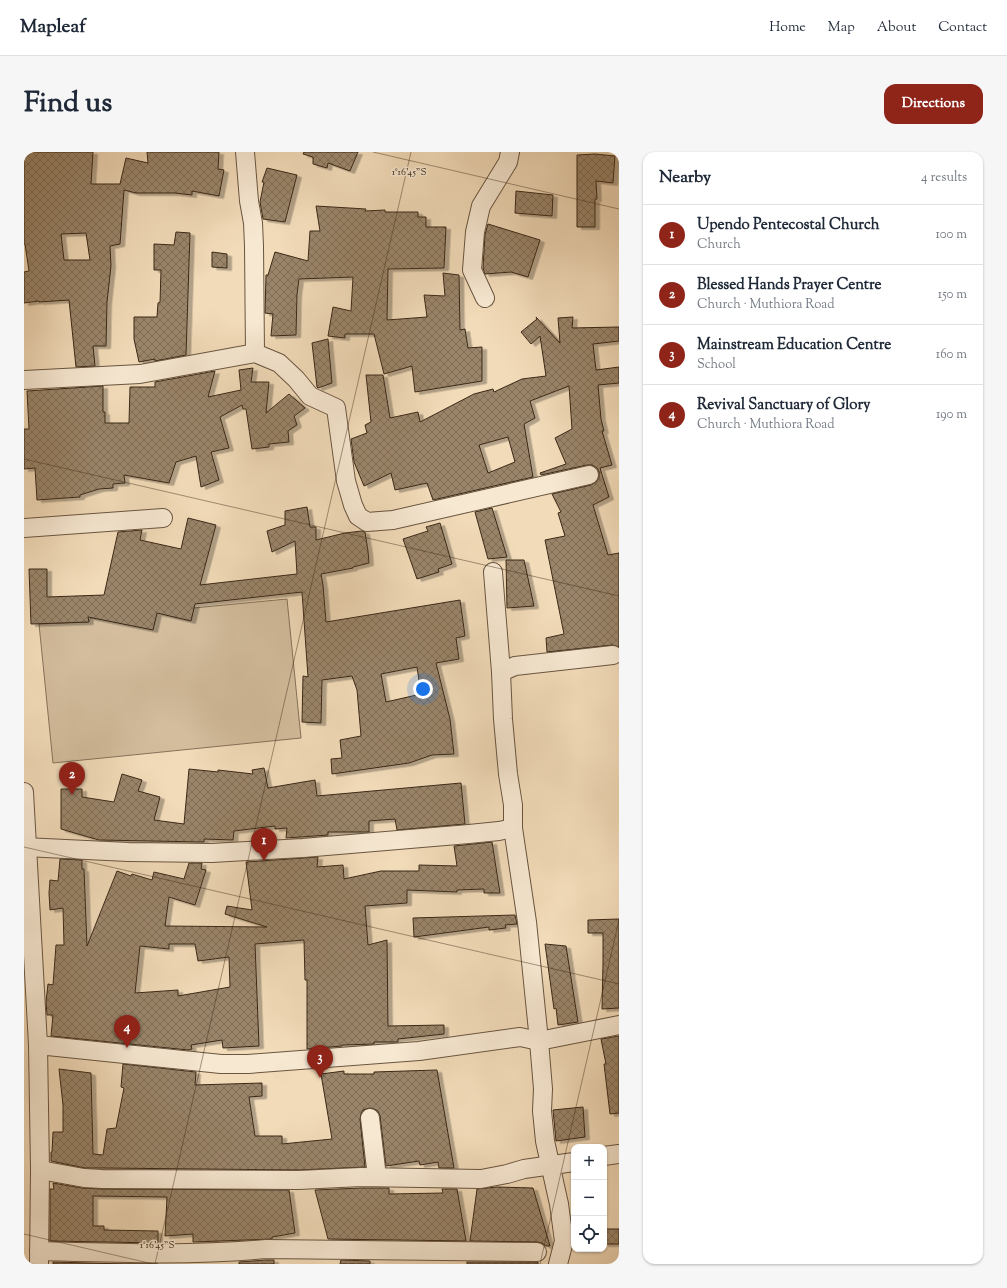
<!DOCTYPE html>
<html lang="en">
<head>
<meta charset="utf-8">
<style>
  :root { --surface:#fff; --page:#f6f6f7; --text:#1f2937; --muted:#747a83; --line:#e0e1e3; --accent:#8f2418 }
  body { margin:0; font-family:"Sorts Mill Goudy",serif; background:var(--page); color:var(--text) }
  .controls { position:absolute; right:12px; bottom:12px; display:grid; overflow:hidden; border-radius:8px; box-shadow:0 1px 3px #0004 }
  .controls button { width:36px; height:36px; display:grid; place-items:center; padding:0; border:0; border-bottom:1px solid var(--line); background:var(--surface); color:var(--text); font:20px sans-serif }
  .you { position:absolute; left:399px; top:537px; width:14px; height:14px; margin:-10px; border:3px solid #fff; border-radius:50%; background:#1a73e8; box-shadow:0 0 0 6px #1a73e833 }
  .badge { display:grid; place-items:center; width:26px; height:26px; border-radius:50%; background:var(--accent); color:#fff; font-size:13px; font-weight:700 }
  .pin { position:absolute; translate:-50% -33px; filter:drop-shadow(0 1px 2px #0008) }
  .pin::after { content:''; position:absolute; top:21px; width:14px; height:12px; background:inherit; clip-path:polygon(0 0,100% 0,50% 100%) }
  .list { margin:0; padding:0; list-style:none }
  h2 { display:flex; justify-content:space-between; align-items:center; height:52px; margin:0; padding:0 16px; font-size:17px }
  h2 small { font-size:13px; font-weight:400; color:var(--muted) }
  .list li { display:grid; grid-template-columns:26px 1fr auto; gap:12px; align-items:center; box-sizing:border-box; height:60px; padding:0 16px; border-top:1px solid var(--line) }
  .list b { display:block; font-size:15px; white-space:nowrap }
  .list p { margin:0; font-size:13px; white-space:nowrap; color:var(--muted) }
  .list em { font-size:13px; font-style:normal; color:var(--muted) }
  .icon { flex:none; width:22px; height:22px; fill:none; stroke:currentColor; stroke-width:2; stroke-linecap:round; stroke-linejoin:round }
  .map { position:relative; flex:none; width:595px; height:1112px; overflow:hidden; border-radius:12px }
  header { display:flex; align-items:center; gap:24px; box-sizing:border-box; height:56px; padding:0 20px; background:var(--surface); border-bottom:1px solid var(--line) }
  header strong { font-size:19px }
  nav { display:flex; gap:22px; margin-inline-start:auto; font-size:14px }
  .intro { display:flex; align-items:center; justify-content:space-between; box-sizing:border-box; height:96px; padding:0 24px }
  h1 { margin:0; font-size:28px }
  .button { padding:10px 18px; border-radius:12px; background:var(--accent); color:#fff; font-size:14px; font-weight:700 }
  main { display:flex; gap:24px; padding:0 24px }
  aside { flex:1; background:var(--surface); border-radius:12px; box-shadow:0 1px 3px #0004 }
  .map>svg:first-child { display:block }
  .green { fill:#d3bd9d; stroke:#87725a }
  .building { fill:url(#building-cross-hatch); stroke:#3b2817; fill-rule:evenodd; filter:url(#shadow) }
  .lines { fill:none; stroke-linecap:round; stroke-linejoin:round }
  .minor-casing { stroke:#695540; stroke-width:20 }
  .minor { stroke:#f7e8d2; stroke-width:18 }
  .ticks { fill:none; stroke:#3b2817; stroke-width:1; stroke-opacity:0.45 }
  .ticks-label { font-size:10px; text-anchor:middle; fill:#3b2817; stroke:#f7e8d2; stroke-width:3; stroke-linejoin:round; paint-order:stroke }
</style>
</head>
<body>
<header>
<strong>Mapleaf</strong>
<nav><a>Home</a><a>Map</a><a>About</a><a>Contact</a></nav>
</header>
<div class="intro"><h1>Find us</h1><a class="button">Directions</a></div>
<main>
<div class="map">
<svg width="595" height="1112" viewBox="0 0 595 1112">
  <defs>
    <pattern id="building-cross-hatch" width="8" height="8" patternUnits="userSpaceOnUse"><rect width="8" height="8" fill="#9a856b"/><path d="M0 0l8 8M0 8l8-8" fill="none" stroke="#7f6d57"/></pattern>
    <filter id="shadow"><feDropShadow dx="4.5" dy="2.5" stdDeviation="0" flood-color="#0004"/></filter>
  </defs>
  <rect width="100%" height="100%" fill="#f2dbb9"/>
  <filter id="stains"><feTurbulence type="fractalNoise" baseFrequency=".005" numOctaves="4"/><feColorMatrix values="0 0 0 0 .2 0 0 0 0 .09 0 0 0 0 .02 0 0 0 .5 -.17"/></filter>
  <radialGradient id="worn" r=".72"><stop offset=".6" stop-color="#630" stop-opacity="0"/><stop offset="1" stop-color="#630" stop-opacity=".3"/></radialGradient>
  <path class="green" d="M263,447L277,586L29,611L15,472L64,470L67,466Z"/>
  <g class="building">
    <path d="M0,0H69L67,32H96L102,6L124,11L123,0H195L194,17L200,18L195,44L168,39V43L151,41H112L100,38L96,92L86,94L87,114L83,150L82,194H69L71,214L52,215L45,148L15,150V149L0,151V120L5,119L1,92H0ZM62,81L66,108H40L37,82Z"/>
    <path d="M280,0H334L326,19L304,11L303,16L289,12V5L279,2Z"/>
    <path d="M571,2L591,4L589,31L572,29L573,47H571V75H553V3Z"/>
    <path d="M243,16L273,23L261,70L239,67L236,50L240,30H238Z"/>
    <path d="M492,39L529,43L528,64L491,61Z"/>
    <path d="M292,54L342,57L341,59L361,58V60H394V65H402V75H422L420,116L364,117L363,168L403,165L400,143L421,144L419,121L435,123L436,178L441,177L444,196L458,195V229L391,240L388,214L360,222L350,182H321V186L304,184L309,155L327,159L329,125L275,127L273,142L272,183L247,184L249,162L241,161L242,123H244L251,100L284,109L286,79H296Z"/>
    <path d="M464,72L516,88L504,125L487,120L461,122L459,116L461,82Z"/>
    <path d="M152,80L166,81L162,203L131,209V207L115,210L110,187V165H133L134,151L136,150L137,118H130V92L150,93Z"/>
    <path d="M188,100L203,102V116L188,115Z"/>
    <path d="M512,165L536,191L534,166L549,165L548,176L595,175V189L569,192L572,218L595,215V231L574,233L577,267L580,279H578L588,313L576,316L585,345L569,353L584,403L595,401V495L588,493L523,500L522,486L540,482L521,388L541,384L534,361L537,360L528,342L567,333L572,330L575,326V320L573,316L568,313H563L517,323L516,321L542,312L531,286L548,277L545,234L506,249L511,266L500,272L509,325L409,348L403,331L371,338L367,321L340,334L330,310L327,287L343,281L341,273L347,270L342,223H359L366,266L394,260L396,270L450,242L469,237L470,240L498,227L522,224L516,184L507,192L497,180L513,167ZM484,285L491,310L464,321L455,293Z"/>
    <path d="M304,187L308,231L294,236L293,235L288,191Z"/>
    <path d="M229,216L227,230H245L242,261L265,242L281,256L270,264L273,273L264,279L265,290L245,292V295L228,297L222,257H219L218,253L196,265L205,296L187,300L195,328L177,335L172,304L152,310L145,331L100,323L101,331L89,332V336L75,337L56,343V345L13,348L11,316L0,317V277H5L3,239L79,234V260H81V271H105L106,235H131V230L191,219L184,245L217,238L215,218Z"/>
    <path d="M283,355L286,375H292V388L321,381L338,379L341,380L344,399L345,411L329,415V416L297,422L299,433L302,470L436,448L441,484L432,486L435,507L412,511L426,567L430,602L408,603L385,611L308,622L307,607L318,606L316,588L337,584L333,538L328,524L298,528L297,571L278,570L279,524L284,525L278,440L171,452L167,469L133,461L129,478L64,465L65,470L7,472L5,417H23V445L80,443L94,380L118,378L116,388L157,397L164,366L192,373L176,433L273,422L271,389L248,400L243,379L261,373V359ZM393,515L397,542L362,550L357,522Z"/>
    <path d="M468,356L483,405L464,407L451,360Z"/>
    <path d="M416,371L428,412L414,417L415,420L393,427L379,387L404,379L402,375Z"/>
    <path d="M482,408H500L510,454L483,456Z"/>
    <path d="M240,616L244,636L291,628L293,644L437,631L441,672L373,678L371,667L345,669V680H304V683L262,686L263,676L251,677V674L210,679L209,688L180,687V690L75,688L37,677V637H58V645L90,650L98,622L118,628L114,639L136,645L130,668L160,672L165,617L194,620V618L229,622L228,618Z"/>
    <path d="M468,690L476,741H460V737L433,738V740L383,738V751L341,754L344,793L363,788L364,874L420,873V882L374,887V890H350V892L318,893V894L283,897V828H281L280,788L231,792L235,894L199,896L198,888L167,893L168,897L164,898L27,884L29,863H23L22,850L24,832L29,833L32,793H40L39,756L26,758L25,741L26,728L34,729L36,707L58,708V717H60L63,794L93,719L107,724L108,722L128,728L130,720L160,727L165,711H178L177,717L182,718L171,753L145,745L141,774L243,775L201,762L203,754L228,758L222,710L294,705L293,715L319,713L320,727L357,719H395V713L433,714L430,694ZM145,792H171L174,809L205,805L206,835L154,844V838L111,841L116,794L145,797Z"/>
    <path d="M491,763L493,772L481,773L482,776L465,778V775L390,785L389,766Z"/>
    <path d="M595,767V856L578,857L579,811V781H564V768Z"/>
    <path d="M521,792L542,794L554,870L534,873L532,856L530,857Z"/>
    <path d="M595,884V961L586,962L580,912H582L577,887Z"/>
    <path d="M99,912L172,920L171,933L238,931V944L225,945L231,984H258V992L308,987L297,922L320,919V922H350V920L413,918L430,1016H415L414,1010L396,1013L395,1009L362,1014L356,964L354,959L350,957L345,956L339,958L337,962L336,967L341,1015L275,1018L78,1016H61L27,1009V1000H28L29,980H39V953L35,917L67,921L69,1002L79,1003L83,977L92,976L100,936L97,935Z"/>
    <path d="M559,955L561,985L532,989L529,958Z"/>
    <path d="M29,1031L58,1036L77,1037L265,1038L271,1081L248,1085V1087L169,1090V1082L141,1084L143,1045L69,1044V1074H80V1078L134,1079V1091L26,1089V1037H30Z"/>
    <path d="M473,1035L509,1036L526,1094H522L518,1091L513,1090L446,1089L453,1037Z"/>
    <path d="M337,1036H365V1042L419,1041L418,1037H433L442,1089L304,1087L291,1038Z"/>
    <rect x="580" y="1077" width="15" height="15"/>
    <path d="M242,1108H250V1112H215V1110Z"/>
    <path d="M317,1108L346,1109V1112H316Z"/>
    <path d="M29,1110L100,1112H134H29Z"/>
    <rect x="443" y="1110" width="71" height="2"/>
  </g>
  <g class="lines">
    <g class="minor-casing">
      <g id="minor">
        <path d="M221,0L225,49L229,71L230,94L231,201"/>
        <path d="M461,146L448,118L451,80L457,54L484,10L486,0"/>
        <path d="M0,228L116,222L231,201L255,211L272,227L286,244L312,256L322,329L329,353L334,364L343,370L369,368L565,323"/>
        <path d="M0,376L139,366"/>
        <path d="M469,420L477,520L479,567L484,622L489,653V676L503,770L515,889L519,937L518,959L521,989L535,1052L540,1089L534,1112"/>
        <path d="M477,520L491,514L589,503"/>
        <path d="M0,640L14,893L16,1018L15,1112"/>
        <path d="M0,695L104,700L188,701L279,696L445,682L475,679L489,676"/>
        <path d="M14,893L197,912H224L395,899L496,885L515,889L595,873"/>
        <path d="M346,966L353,1025"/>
        <path d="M580,1004L595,1002"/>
        <path d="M16,1018L60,1026L78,1027L275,1028L337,1025L457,1027L483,1022L500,1017L550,1010"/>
        <path d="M15,1099C91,1101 167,1104 242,1097L513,1100"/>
      </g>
    </g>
    <use href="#minor" class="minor"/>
  </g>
  <path class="ticks" d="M349,0L595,57M0,9L2,0M0,307L595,444M0,695L595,832M0,1082L129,1112M131,1112L387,0M516,1112L595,768"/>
  <g class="ticks-label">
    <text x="385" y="23">1°16'45"S</text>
    <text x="133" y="1096">1°16'45"S</text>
  </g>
  <rect width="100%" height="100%" filter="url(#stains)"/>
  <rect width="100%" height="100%" fill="url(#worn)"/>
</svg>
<div class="controls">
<button>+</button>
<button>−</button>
<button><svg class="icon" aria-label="locate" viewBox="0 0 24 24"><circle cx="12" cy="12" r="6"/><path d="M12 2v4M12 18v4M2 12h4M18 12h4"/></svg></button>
</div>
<div class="you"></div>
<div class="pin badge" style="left:240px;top:709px">1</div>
<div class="pin badge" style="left:48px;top:643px">2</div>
<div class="pin badge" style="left:296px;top:926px">3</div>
<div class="pin badge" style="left:103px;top:896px">4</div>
</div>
<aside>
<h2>Nearby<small>4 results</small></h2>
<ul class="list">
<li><span class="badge">1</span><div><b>Upendo Pentecostal Church</b><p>Church</p></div><em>100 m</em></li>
<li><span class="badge">2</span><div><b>Blessed Hands Prayer Centre</b><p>Church · Muthiora Road</p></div><em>150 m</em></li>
<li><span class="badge">3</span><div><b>Mainstream Education Centre</b><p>School</p></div><em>160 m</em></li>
<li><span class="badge">4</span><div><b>Revival Sanctuary of Glory</b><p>Church · Muthiora Road</p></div><em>190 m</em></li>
</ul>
</aside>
</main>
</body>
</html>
